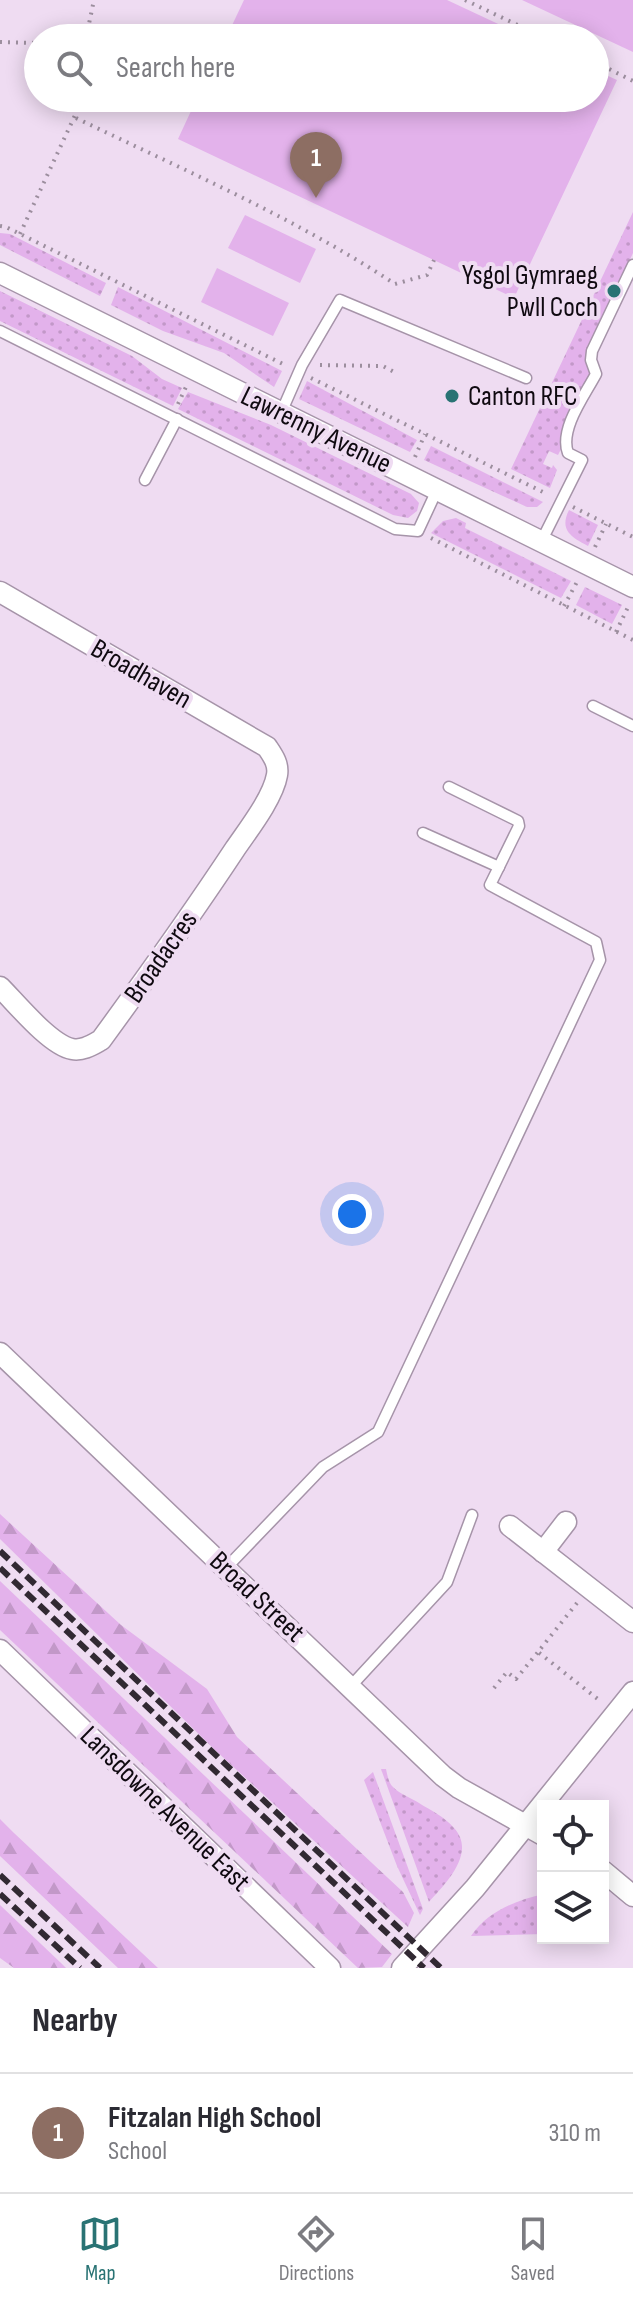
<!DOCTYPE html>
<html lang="en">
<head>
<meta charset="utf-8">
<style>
  :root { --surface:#fff; --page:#f7f7f7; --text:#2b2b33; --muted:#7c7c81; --line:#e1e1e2; --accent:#297374 }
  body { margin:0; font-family:"Sofia Sans Condensed",sans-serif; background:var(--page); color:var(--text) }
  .controls { position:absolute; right:24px; bottom:24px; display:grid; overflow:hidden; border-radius:0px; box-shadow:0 4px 20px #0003 }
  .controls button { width:72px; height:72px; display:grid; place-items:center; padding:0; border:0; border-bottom:2px solid var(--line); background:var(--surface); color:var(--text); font:40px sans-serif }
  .you { position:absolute; left:352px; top:1214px; width:28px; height:28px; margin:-20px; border:6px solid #fff; border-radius:50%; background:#1a73e8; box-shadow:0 0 0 12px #1a73e833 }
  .badge { display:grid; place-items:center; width:52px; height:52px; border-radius:50%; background:var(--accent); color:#fff; font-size:26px; font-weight:700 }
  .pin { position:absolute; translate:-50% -66px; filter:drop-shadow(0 2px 4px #0008) }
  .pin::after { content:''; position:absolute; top:42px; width:28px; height:24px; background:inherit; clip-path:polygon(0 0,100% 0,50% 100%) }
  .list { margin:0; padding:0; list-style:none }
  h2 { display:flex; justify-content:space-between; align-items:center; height:104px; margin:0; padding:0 32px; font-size:34px }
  h2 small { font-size:26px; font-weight:400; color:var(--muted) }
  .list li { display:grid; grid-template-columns:52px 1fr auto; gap:24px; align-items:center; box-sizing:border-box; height:120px; padding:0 32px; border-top:2px solid var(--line) }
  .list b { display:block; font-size:30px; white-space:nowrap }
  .list p { margin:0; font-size:26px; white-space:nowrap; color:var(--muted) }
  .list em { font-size:26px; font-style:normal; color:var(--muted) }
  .icon { flex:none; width:44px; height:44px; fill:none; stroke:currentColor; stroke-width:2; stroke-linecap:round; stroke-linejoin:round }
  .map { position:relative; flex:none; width:633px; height:1968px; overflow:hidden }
  .search { position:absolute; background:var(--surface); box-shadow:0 4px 20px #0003; left:24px; right:24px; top:24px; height:88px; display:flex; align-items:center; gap:20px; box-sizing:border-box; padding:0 28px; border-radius:44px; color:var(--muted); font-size:30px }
  .sheet { height:224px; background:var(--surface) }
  nav { display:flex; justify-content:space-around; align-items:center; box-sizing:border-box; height:112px; border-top:2px solid var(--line); background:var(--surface); font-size:22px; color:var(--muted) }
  nav a { display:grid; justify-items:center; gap:4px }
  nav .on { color:var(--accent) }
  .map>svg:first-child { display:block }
  .grass { fill:url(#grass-dots) }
  .forest { fill:url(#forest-firs) }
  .park { fill:#e3b2eb }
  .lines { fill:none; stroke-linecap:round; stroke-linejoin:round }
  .service-casing { stroke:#a694a9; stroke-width:13 }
  .minor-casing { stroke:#a694a9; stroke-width:23 }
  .path { stroke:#9c8e9e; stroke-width:4; stroke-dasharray:2 6; stroke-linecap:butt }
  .service { stroke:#fff; stroke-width:10 }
  .minor { stroke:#fff; stroke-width:20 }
  .rail { stroke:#312932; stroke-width:6; stroke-dasharray:12 6; stroke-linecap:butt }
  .poi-dot { fill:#297374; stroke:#efdcf2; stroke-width:3 }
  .labels { text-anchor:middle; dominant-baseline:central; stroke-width:8; stroke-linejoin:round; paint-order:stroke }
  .poi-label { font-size:28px; fill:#0f0910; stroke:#efdcf2; text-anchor:end }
  .street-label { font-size:28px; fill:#0f0910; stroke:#efdcf2 }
</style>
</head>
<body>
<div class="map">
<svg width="633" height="1968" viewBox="0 0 633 1968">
  <defs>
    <pattern id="grass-dots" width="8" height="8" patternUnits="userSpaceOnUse" patternTransform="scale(2)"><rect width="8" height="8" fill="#e3b2eb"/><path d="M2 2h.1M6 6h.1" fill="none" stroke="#c298c8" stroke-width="1.8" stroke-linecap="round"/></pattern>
    <pattern id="forest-firs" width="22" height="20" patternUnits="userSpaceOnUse" patternTransform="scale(2)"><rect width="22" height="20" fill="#e3b2eb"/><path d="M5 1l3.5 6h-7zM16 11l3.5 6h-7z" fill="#c298c8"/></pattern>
  </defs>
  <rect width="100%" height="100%" fill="#efdcf2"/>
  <g class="grass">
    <path d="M633,212V253L588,350L590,374L562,433L564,443L558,455L549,451L543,464L552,468L553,465L557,470L550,488L511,469Z"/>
    <path d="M0,233L10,234L106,283L100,296L0,245Z"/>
    <path d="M118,287L282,371L274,387L224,353L163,331L111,305Z"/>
    <path d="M0,291L132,356L162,379L182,388L173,406L0,321Z"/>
    <path d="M307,381L417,440L410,452L299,399Z"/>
    <path d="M188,392L271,425L411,494L419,503L417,511L408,518L393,515L178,409Z"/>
    <path d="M431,446L543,502L537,507H527L424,460Z"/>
    <path d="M569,510L598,525L588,546C571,537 559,530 569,510Z"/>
    <path d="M456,518L466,523L465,528L571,581L561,598L431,533L443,521Z"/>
    <path d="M585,587L622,605L612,624L576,605Z"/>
    <path d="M381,1769H386C387,1774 389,1783 392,1786C398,1793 411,1798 419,1803C430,1810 445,1817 454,1828C477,1853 445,1884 429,1902Z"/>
    <path d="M373,1772L423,1909L420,1915L397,1866L364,1780Z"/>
    <path d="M543,1894V1934L471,1936C488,1911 515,1901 543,1894Z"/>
  </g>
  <g class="forest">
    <path d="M0,1514L121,1625L207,1689L237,1737L403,1892L414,1913L408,1927L215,1750L0,1539Z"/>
    <path d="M0,1581L392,1954L382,1967L358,1968L0,1630Z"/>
    <path d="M0,1819L14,1833L158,1968H118L0,1856Z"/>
    <path d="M0,1905L61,1963L66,1968H14L0,1958Z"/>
  </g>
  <g class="park">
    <path d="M244,0H447L528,38H226Z"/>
    <path d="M522,0H633V52Z"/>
    <path d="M595,70L617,80L514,298L178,139L197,98H595Z"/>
    <path d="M245,215L316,249L300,283L228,248Z"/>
    <path d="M217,268L289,303L273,336L201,302Z"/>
  </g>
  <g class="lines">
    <g class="service-casing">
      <g id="service">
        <path d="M0,331L395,529L418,531L437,490"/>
        <path d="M281,413L302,365L340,300L526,378"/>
        <path d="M145,480L177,419"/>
        <path d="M541,542L582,460L568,453C559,429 585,395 596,374L591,360L592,351L633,265"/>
        <path d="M593,706L633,726"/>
        <path d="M423,833L499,867"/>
        <path d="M226,1568L323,1467L378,1432L600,960L596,942L490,885L519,826L518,821L449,787"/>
        <path d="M351,1686L447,1582L472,1515"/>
      </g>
    </g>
    <g class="minor-casing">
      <g id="minor">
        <path d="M0,273L633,587"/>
        <path d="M0,592L267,747C273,756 279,764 277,775C273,798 248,830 235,849C192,914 147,977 101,1040C92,1045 83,1051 72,1049C50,1045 16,1003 0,987"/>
        <path d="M0,1353L443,1776L459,1788L543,1835"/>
        <path d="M510,1526L633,1622"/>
        <path d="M543,1552L566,1522"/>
        <path d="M0,1650L330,1968"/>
        <path d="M603,1871L633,1896"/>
        <path d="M402,1968L475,1888L633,1692"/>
      </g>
    </g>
    <g class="path">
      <path d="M465,0L545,38"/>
      <path d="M86,38L94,0"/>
      <path d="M0,42L38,43"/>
      <path d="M595,62L633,81"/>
      <path d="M76,118C184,170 295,218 395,284L427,275L434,260"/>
      <path d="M0,226L6,227L285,365"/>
      <path d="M20,234L83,98"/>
      <path d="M320,365L383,366L396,373"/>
      <path d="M311,378L547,494"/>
      <path d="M178,404L186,387"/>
      <path d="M415,457L425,434"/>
      <path d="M573,507L633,537"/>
      <path d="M431,538L633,640"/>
      <path d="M595,547L606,524"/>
      <path d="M564,606L578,580"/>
      <path d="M616,632L629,605"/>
      <path d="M577,1603L538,1652L599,1700"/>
      <path d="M494,1688L507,1672L516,1679L538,1652"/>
    </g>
    <use href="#service" class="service"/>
    <use href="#minor" class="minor"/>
    <g class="rail">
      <path d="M0,1551L441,1968"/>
      <path d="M0,1568L424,1968"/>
      <path d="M0,1875L100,1968"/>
      <path d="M0,1894L80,1968"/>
    </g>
  </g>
  <g class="poi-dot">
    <circle cx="614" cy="291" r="8"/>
    <circle cx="452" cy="396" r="8"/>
  </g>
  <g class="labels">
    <g class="poi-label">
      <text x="598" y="275">Ysgol Gymraeg<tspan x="598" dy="32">Pwll Coch</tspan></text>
      <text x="468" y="396" text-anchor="start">Canton RFC</text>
    </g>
    <g class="street-label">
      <text transform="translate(316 430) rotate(26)">Lawrenny Avenue</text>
      <text transform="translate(141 674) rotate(30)">Broadhaven</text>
      <text transform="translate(161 957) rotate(-55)">Broadacres</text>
      <text transform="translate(257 1597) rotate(43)">Broad Street</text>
      <text transform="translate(165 1809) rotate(44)">Lansdowne Avenue East</text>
    </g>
  </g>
</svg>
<div class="controls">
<button><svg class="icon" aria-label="locate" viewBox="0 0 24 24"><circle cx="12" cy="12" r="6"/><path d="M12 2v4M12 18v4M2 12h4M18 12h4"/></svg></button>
<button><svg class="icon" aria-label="layers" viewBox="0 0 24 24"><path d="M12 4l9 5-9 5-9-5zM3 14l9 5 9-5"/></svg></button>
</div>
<div class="you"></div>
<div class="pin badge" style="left:316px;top:198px;background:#8d6e63">1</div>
<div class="search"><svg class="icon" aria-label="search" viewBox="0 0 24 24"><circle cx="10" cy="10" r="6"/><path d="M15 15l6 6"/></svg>Search here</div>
</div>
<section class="sheet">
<h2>Nearby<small></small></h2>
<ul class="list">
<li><span class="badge" style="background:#8d6e63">1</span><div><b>Fitzalan High School</b><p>School</p></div><em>310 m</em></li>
</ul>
</section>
<nav>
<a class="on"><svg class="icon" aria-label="map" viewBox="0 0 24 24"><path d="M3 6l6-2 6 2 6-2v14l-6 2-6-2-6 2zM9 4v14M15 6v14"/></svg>Map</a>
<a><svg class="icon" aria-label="directions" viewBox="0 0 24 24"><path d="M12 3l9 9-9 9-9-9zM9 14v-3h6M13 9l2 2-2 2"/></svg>Directions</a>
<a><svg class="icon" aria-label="saved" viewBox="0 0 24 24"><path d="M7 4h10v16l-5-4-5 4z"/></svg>Saved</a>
</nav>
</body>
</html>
